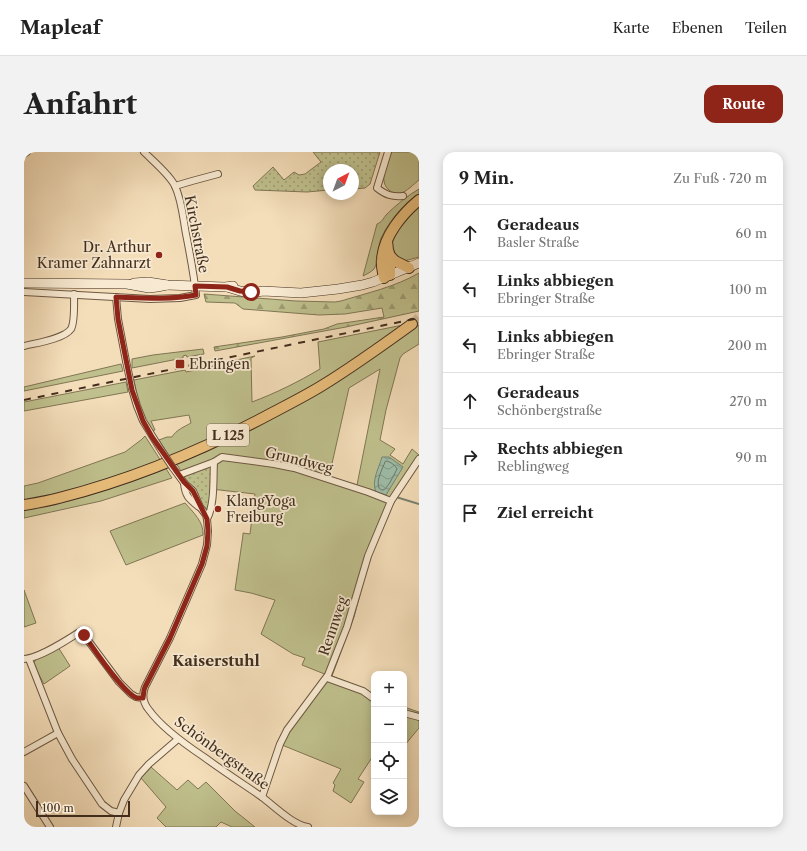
<!DOCTYPE html>
<html lang="de">
<head>
<meta charset="utf-8">
<style>
  :root { --surface:#fff; --page:#f2f2f2; --text:#222; --muted:#767676; --line:#e0e0e0; --accent:#8f2418 }
  body { margin:0; font-family:"Libre Caslon Text",serif; background:var(--page); color:var(--text) }
  .controls { position:absolute; right:12px; bottom:12px; display:grid; overflow:hidden; border-radius:8px; box-shadow:0 2px 10px #0003 }
  .controls button { width:36px; height:36px; display:grid; place-items:center; padding:0; border:0; border-bottom:1px solid var(--line); background:var(--surface); color:var(--text); font:20px sans-serif }
  .compass { position:absolute; left:299px; top:12px; width:36px; height:36px; border-radius:50%; background:var(--surface); box-shadow:0 2px 10px #0003; rotate:41deg }
  .scale { position:absolute; left:12px; bottom:10px; width:94px; box-sizing:border-box; padding-left:4px; border:2px solid #422d1d; border-top:0; font-size:11px; line-height:14px; white-space:nowrap; color:#422d1d; -webkit-text-stroke:3px #f8ead2; paint-order:stroke }
  .stop { position:absolute; width:12px; height:12px; margin:-9px; border:3px solid #8f2418; border-radius:50%; background:#fff }
  .stop.end { background:#8f2418; border-color:#fff; box-shadow:0 1px 4px #0008 }
  .list { margin:0; padding:0; list-style:none }
  h2 { display:flex; justify-content:space-between; align-items:center; height:52px; margin:0; padding:0 16px; font-size:17px }
  h2 small { font-size:13px; font-weight:400; color:var(--muted) }
  .list li { display:grid; grid-template-columns:26px 1fr auto; gap:12px; align-items:center; box-sizing:border-box; height:56px; padding:0 16px; border-top:1px solid var(--line) }
  .list b { display:block; font-size:15px; white-space:nowrap }
  .list p { margin:0; font-size:13px; white-space:nowrap; color:var(--muted) }
  .list em { font-size:13px; font-style:normal; color:var(--muted) }
  .icon { flex:none; width:22px; height:22px; fill:none; stroke:currentColor; stroke-width:2; stroke-linecap:round; stroke-linejoin:round }
  .map { position:relative; flex:none; width:395px; height:675px; overflow:hidden; border-radius:12px }
  header { display:flex; align-items:center; gap:24px; box-sizing:border-box; height:56px; padding:0 20px; background:var(--surface); border-bottom:1px solid var(--line) }
  header strong { font-size:19px }
  nav { display:flex; gap:22px; margin-inline-start:auto; font-size:14px }
  .intro { display:flex; align-items:center; justify-content:space-between; box-sizing:border-box; height:96px; padding:0 24px }
  h1 { margin:0; font-size:28px }
  .button { padding:10px 18px; border-radius:12px; background:var(--accent); color:#fff; font-size:14px; font-weight:700 }
  main { display:flex; gap:24px; padding:0 24px }
  aside { flex:1; background:var(--surface); border-radius:12px; box-shadow:0 2px 10px #0003 }
  .map>svg:first-child { display:block }
  .green { fill:#bfc08d; stroke:#807655; fill-rule:evenodd }
  .forest { fill:url(#forest-firs); stroke:#807655 }
  .park { fill:url(#park-dots); stroke:#807655 }
  .water { fill:url(#water-waves); stroke:#798371 }
  .lines { fill:none; stroke-linecap:round; stroke-linejoin:round }
  .shore { stroke:#707563; stroke-width:1 }
  .stream { stroke:#798371; stroke-width:2 }
  .primary-tunnel { stroke:#d0bb9b; stroke-width:10; stroke-dasharray:10 5; stroke-linecap:butt }
  .street-casing { stroke:#6e5944; stroke-width:8 }
  .secondary-casing { stroke:#422d1d; stroke-width:10 }
  .primary-casing { stroke:#422d1d; stroke-width:12 }
  .street { stroke:#f8ead2; stroke-width:6 }
  .secondary { stroke:#f8ead2; stroke-width:9 }
  .primary { stroke:#eabf7d; stroke-width:10 }
  .rail { stroke:#422d1d; stroke-width:2; stroke-dasharray:7 7; stroke-linecap:butt }
  .street-bridge-casing { stroke:#6e5944; stroke-width:8; stroke-linecap:butt }
  .street-bridge { stroke:#f8ead2; stroke-width:6 }
  .route { stroke:#8f2418; stroke-width:5 }
  .poi-dot { fill:#8f2418; stroke:#f8ead2; stroke-width:1.5 }
  .labels { text-anchor:middle; dominant-baseline:central; stroke-width:3.5; stroke-linejoin:round; paint-order:stroke }
  .shield { fill:#f8ead2; stroke:#796653; stroke-width:1 }
  .shield-label { font-size:13px; font-weight:bold; fill:#422d1d }
  .street-label { font-size:14px; fill:#422d1d; stroke:#f8ead2 }
  .poi-label { font-size:14px; fill:#422d1d; stroke:#f8ead2; text-anchor:start }
  .neighbourhood-label { font-size:15px; font-weight:bold; fill:#422d1d; stroke:#f8ead2 }
</style>
</head>
<body>
<header>
<strong>Mapleaf</strong>
<nav><a>Karte</a><a>Ebenen</a><a>Teilen</a></nav>
</header>
<div class="intro"><h1>Anfahrt</h1><a class="button">Route</a></div>
<main>
<div class="map">
<svg width="395" height="675" viewBox="0 0 395 675">
  <defs>
    <pattern id="forest-firs" width="22" height="20" patternUnits="userSpaceOnUse"><rect width="22" height="20" fill="#bfc08d"/><path d="M5 1l3.5 6h-7zM16 11l3.5 6h-7z" fill="#9d9c73"/></pattern>
    <pattern id="park-dots" width="8" height="8" patternUnits="userSpaceOnUse"><rect width="8" height="8" fill="#bfc08d"/><path d="M2 2h.1M6 6h.1" fill="none" stroke="#9d9c73" stroke-width="1.8" stroke-linecap="round"/></pattern>
    <pattern id="water-waves" width="16" height="10" patternUnits="userSpaceOnUse"><rect width="16" height="10" fill="#9dbda9"/><path d="M0 5q4-4 8 0t8 0" fill="none" stroke="#829a89"/></pattern>
  </defs>
  <rect width="100%" height="100%" fill="#f4deba"/>
  <filter id="stains"><feTurbulence type="fractalNoise" baseFrequency=".005" numOctaves="4"/><feColorMatrix values="0 0 0 0 .2 0 0 0 0 .09 0 0 0 0 .02 0 0 0 .5 -.17"/></filter>
  <radialGradient id="worn" r=".72"><stop offset=".6" stop-color="#630" stop-opacity="0"/><stop offset="1" stop-color="#630" stop-opacity=".3"/></radialGradient>
  <g class="green">
    <path d="M367,0H395V28C390,32 382,40 377,41C373,42 368,41 365,38C354,29 363,11 367,0Z"/>
    <path d="M395,37V42C380,52 366,68 358,84C353,93 355,110 350,117C347,120 343,122 339,124L353,72C358,70 359,67 362,63C372,53 383,44 395,37Z"/>
    <path d="M395,53V105L380,109L372,105C371,103 369,99 368,96C366,84 387,62 395,53Z"/>
    <path d="M379,173L314,220L222,271L146,305L135,288L143,285H148C152,278 160,275 167,271L165,263L127,269L131,278L128,279L122,269L115,253L110,228L161,218L162,220L189,214V213L231,204L227,206L228,250C252,241 274,230 296,217L294,190Z"/>
    <path d="M395,173V192L379,202L376,206L362,258L356,288L371,297L366,303L379,312L388,297L395,303V313L370,350L346,405L330,465L308,524L334,534L350,544V604H349L334,627L340,630L327,651L309,639L311,633L309,631L317,617L258,593L261,587L303,523L278,513L281,506L269,502L237,482L251,448L227,441L211,438L219,383V381L226,382L231,342L187,337L159,323L154,314L151,311L278,249L382,182ZM356,217L333,333L305,325L325,236Z"/>
    <path d="M179,197L180,202L163,205L162,203L159,204V206L108,216V207L129,203Z"/>
    <path d="M97,212L99,219L0,239V235Z"/>
    <path d="M102,230L104,240L0,259V250Z"/>
    <path d="M121,284L137,309L54,336L0,350V334L14,331L101,300L117,288Z"/>
    <path d="M141,315L148,326L77,349L0,366V356Z"/>
    <path d="M161,351C169,360 180,370 179,383L102,413L86,379Z"/>
    <path d="M0,438L12,471L0,475Z"/>
    <path d="M34,495L46,514L20,532L9,512L11,509L12,507Z"/>
    <path d="M380,555L395,560V576L380,594Z"/>
    <path d="M127,615L153,638L164,628L174,637L182,630L211,659L231,675H208L197,670L192,675H142L133,666L142,655L117,626Z"/>
  </g>
  <path class="forest" d="M395,121V159L322,175L191,199L190,195L258,185L300,177L313,172L360,165L358,156L321,162L295,163L219,157L211,151L182,150L180,142L272,149L311,150L317,149C343,141 371,135 395,121Z"/>
  <g class="park">
    <path d="M289,0H356L346,32L341,36L329,37V18H305V38L283,40L231,38L229,34L249,15L260,28L270,20L275,23L281,22L297,10Z"/>
    <path d="M185,313L188,315L185,357H183L180,355L159,323Z"/>
  </g>
  <path class="water" d="M358,305H365L379,315L362,343L352,340C347,329 355,316 358,305Z"/>
  <g class="lines">
    <path class="shore" d="M362,309C366,309 372,314 373,317C371,321 363,338 359,338C357,338 356,337 355,336C352,328 358,318 361,310Z"/>
    <path class="stream" d="M372,345L395,352"/>
    <path class="primary-tunnel" d="M388,172L395,166"/>
    <g class="street-casing">
      <g id="street">
        <path d="M364,0L353,36C362,43 368,45 379,44"/>
        <path d="M0,2L3,0"/>
        <path d="M151,34L168,29L194,22"/>
        <path d="M0,140L126,147L156,146L172,143C170,123 166,102 162,82C159,66 158,49 151,34C146,23 129,9 120,0"/>
        <path d="M92,145L94,167L102,209"/>
        <path d="M0,194C12,191 40,187 47,177C51,170 50,150 50,142"/>
        <path d="M108,237L113,254L119,269L137,298"/>
        <path d="M149,316L160,331L169,339L176,355L182,363L183,367L184,379L183,393L178,412L146,486L121,535C118,543 119,551 125,558C138,576 162,593 180,605C199,619 219,632 238,645C250,654 269,673 284,675"/>
        <path d="M155,323L190,310L198,305L250,312L270,316L344,340L367,349"/>
        <path d="M160,331C161,344 165,347 175,355"/>
        <path d="M183,367C191,352 189,326 190,310"/>
        <path d="M0,507C16,506 43,488 57,479L95,530L107,542L112,545L119,546"/>
        <path d="M5,507L34,581L48,607L78,652L87,659L95,661"/>
        <path d="M303,526L339,539L350,547"/>
        <path d="M380,561L395,565"/>
        <path d="M0,600L34,581"/>
        <path d="M0,634L26,675"/>
        <path d="M238,645L256,592L263,578L304,523L323,475L344,404L367,349L395,307"/>
        <path d="M92,675L95,661L100,648L115,623L125,612L154,587"/>
      </g>
    </g>
    <g class="secondary-casing">
      <g id="secondary">
        <path d="M0,131L103,132L125,136L133,135L143,133"/>
        <path d="M110,131L124,130L143,133L201,135L209,134"/>
        <path d="M203,135L216,139L227,141L239,139L277,141L314,137L338,133L349,130L366,123L395,111"/>
      </g>
    </g>
    <g class="primary-casing">
      <g id="primary">
        <path d="M363,89L364,98L366,104V123"/>
        <path d="M366,104L371,109L385,116"/>
        <path d="M360,126C359,120 357,114 358,107C360,84 378,62 395,48"/>
        <path d="M0,353C12,351 24,349 35,346C110,327 181,297 248,261C265,252 283,243 299,233C330,214 359,193 388,172"/>
      </g>
    </g>
    <use href="#street" class="street"/>
    <use href="#secondary" class="secondary"/>
    <use href="#primary" class="primary"/>
    <path class="rail" d="M0,248L395,166"/>
    <g class="street-bridge-casing">
      <g id="street-bridge">
        <path d="M102,209L108,237"/>
        <path d="M137,298L149,316"/>
      </g>
    </g>
    <use href="#street-bridge" class="street-bridge"/>
  </g>
  <g class="lines">
    <path class="route" d="M60,483C70,497 99,541 113,546C114,546 118,546 119,546L120,538L121,535L146,486L178,412L183,394L184,379L183,367L169,339L160,330L150,316L128,285L119,269L108,238L94,167L92,145C119,146 145,148 172,143L171,134L203,135L216,139L227,140"/>
  </g>
  <g class="poi-dot">
    <circle cx="135" cy="103" r="4"/>
    <rect x="151" y="207" width="10" height="10" rx="2"/>
    <circle cx="194" cy="357" r="4"/>
  </g>
  <g class="labels">
    <rect class="shield" x="183" y="272" width="42" height="22" rx="3"/>
    <g class="shield-label">
      <text x="204" y="283">L 125</text>
    </g>
    <g class="street-label">
      <text transform="translate(173 82) rotate(79)">Kirchstraße</text>
      <text transform="translate(275 308) rotate(14)">Grundweg</text>
      <text transform="translate(309 474) rotate(-71)">Rennweg</text>
      <text transform="translate(198 601) rotate(36)">Schönbergstraße</text>
    </g>
    <g class="poi-label">
      <text x="127" y="95" text-anchor="end">Dr. Arthur<tspan x="127" dy="16">Kramer Zahnarzt</tspan></text>
      <text x="165" y="212">Ebringen</text>
      <text x="202" y="349">KlangYoga<tspan x="202" dy="16">Freiburg</tspan></text>
    </g>
    <g class="neighbourhood-label">
      <text x="192" y="508">Kaiserstuhl</text>
    </g>
  </g>
  <rect width="100%" height="100%" filter="url(#stains)"/>
  <rect width="100%" height="100%" fill="url(#worn)"/>
</svg>
<div class="controls">
<button>+</button>
<button>−</button>
<button><svg class="icon" aria-label="locate" viewBox="0 0 24 24"><circle cx="12" cy="12" r="6"/><path d="M12 2v4M12 18v4M2 12h4M18 12h4"/></svg></button>
<button><svg class="icon" aria-label="layers" viewBox="0 0 24 24"><path d="M12 4l9 5-9 5-9-5zM3 14l9 5 9-5"/></svg></button>
</div>
<svg class="compass" viewBox="-18 -18 36 36"><path d="M0-13l5 13h-10z" fill="#e53935"/><path d="M0 13l5-13h-10z" fill="#767676"/></svg>
<div class="scale">100 m</div>
<div class="stop" style="left:227px;top:140px"></div>
<div class="stop end" style="left:60px;top:483px"></div>
</div>
<aside>
<h2>9 Min.<small>Zu Fuß · 720 m</small></h2>
<ul class="list">
<li><svg class="icon" aria-label="ahead" viewBox="0 0 24 24"><path d="M12 20V5M6 11l6-6 6 6"/></svg><div><b>Geradeaus</b><p>Basler Straße</p></div><em>60 m</em></li>
<li><svg class="icon" aria-label="left" viewBox="0 0 24 24"><path d="M17 20v-9H6M10 6l-5 5 5 5"/></svg><div><b>Links abbiegen</b><p>Ebringer Straße</p></div><em>100 m</em></li>
<li><svg class="icon" aria-label="left" viewBox="0 0 24 24"><path d="M17 20v-9H6M10 6l-5 5 5 5"/></svg><div><b>Links abbiegen</b><p>Ebringer Straße</p></div><em>200 m</em></li>
<li><svg class="icon" aria-label="ahead" viewBox="0 0 24 24"><path d="M12 20V5M6 11l6-6 6 6"/></svg><div><b>Geradeaus</b><p>Schönbergstraße</p></div><em>270 m</em></li>
<li><svg class="icon" aria-label="right" viewBox="0 0 24 24"><path d="M7 20v-9h11M14 6l5 5-5 5"/></svg><div><b>Rechts abbiegen</b><p>Reblingweg</p></div><em>90 m</em></li>
<li><svg class="icon" aria-label="arrive" viewBox="0 0 24 24"><path d="M6 21V4h12l-3 4 3 4H6"/></svg><div><b>Ziel erreicht</b></div></li>
</ul>
</aside>
</main>
</body>
</html>
